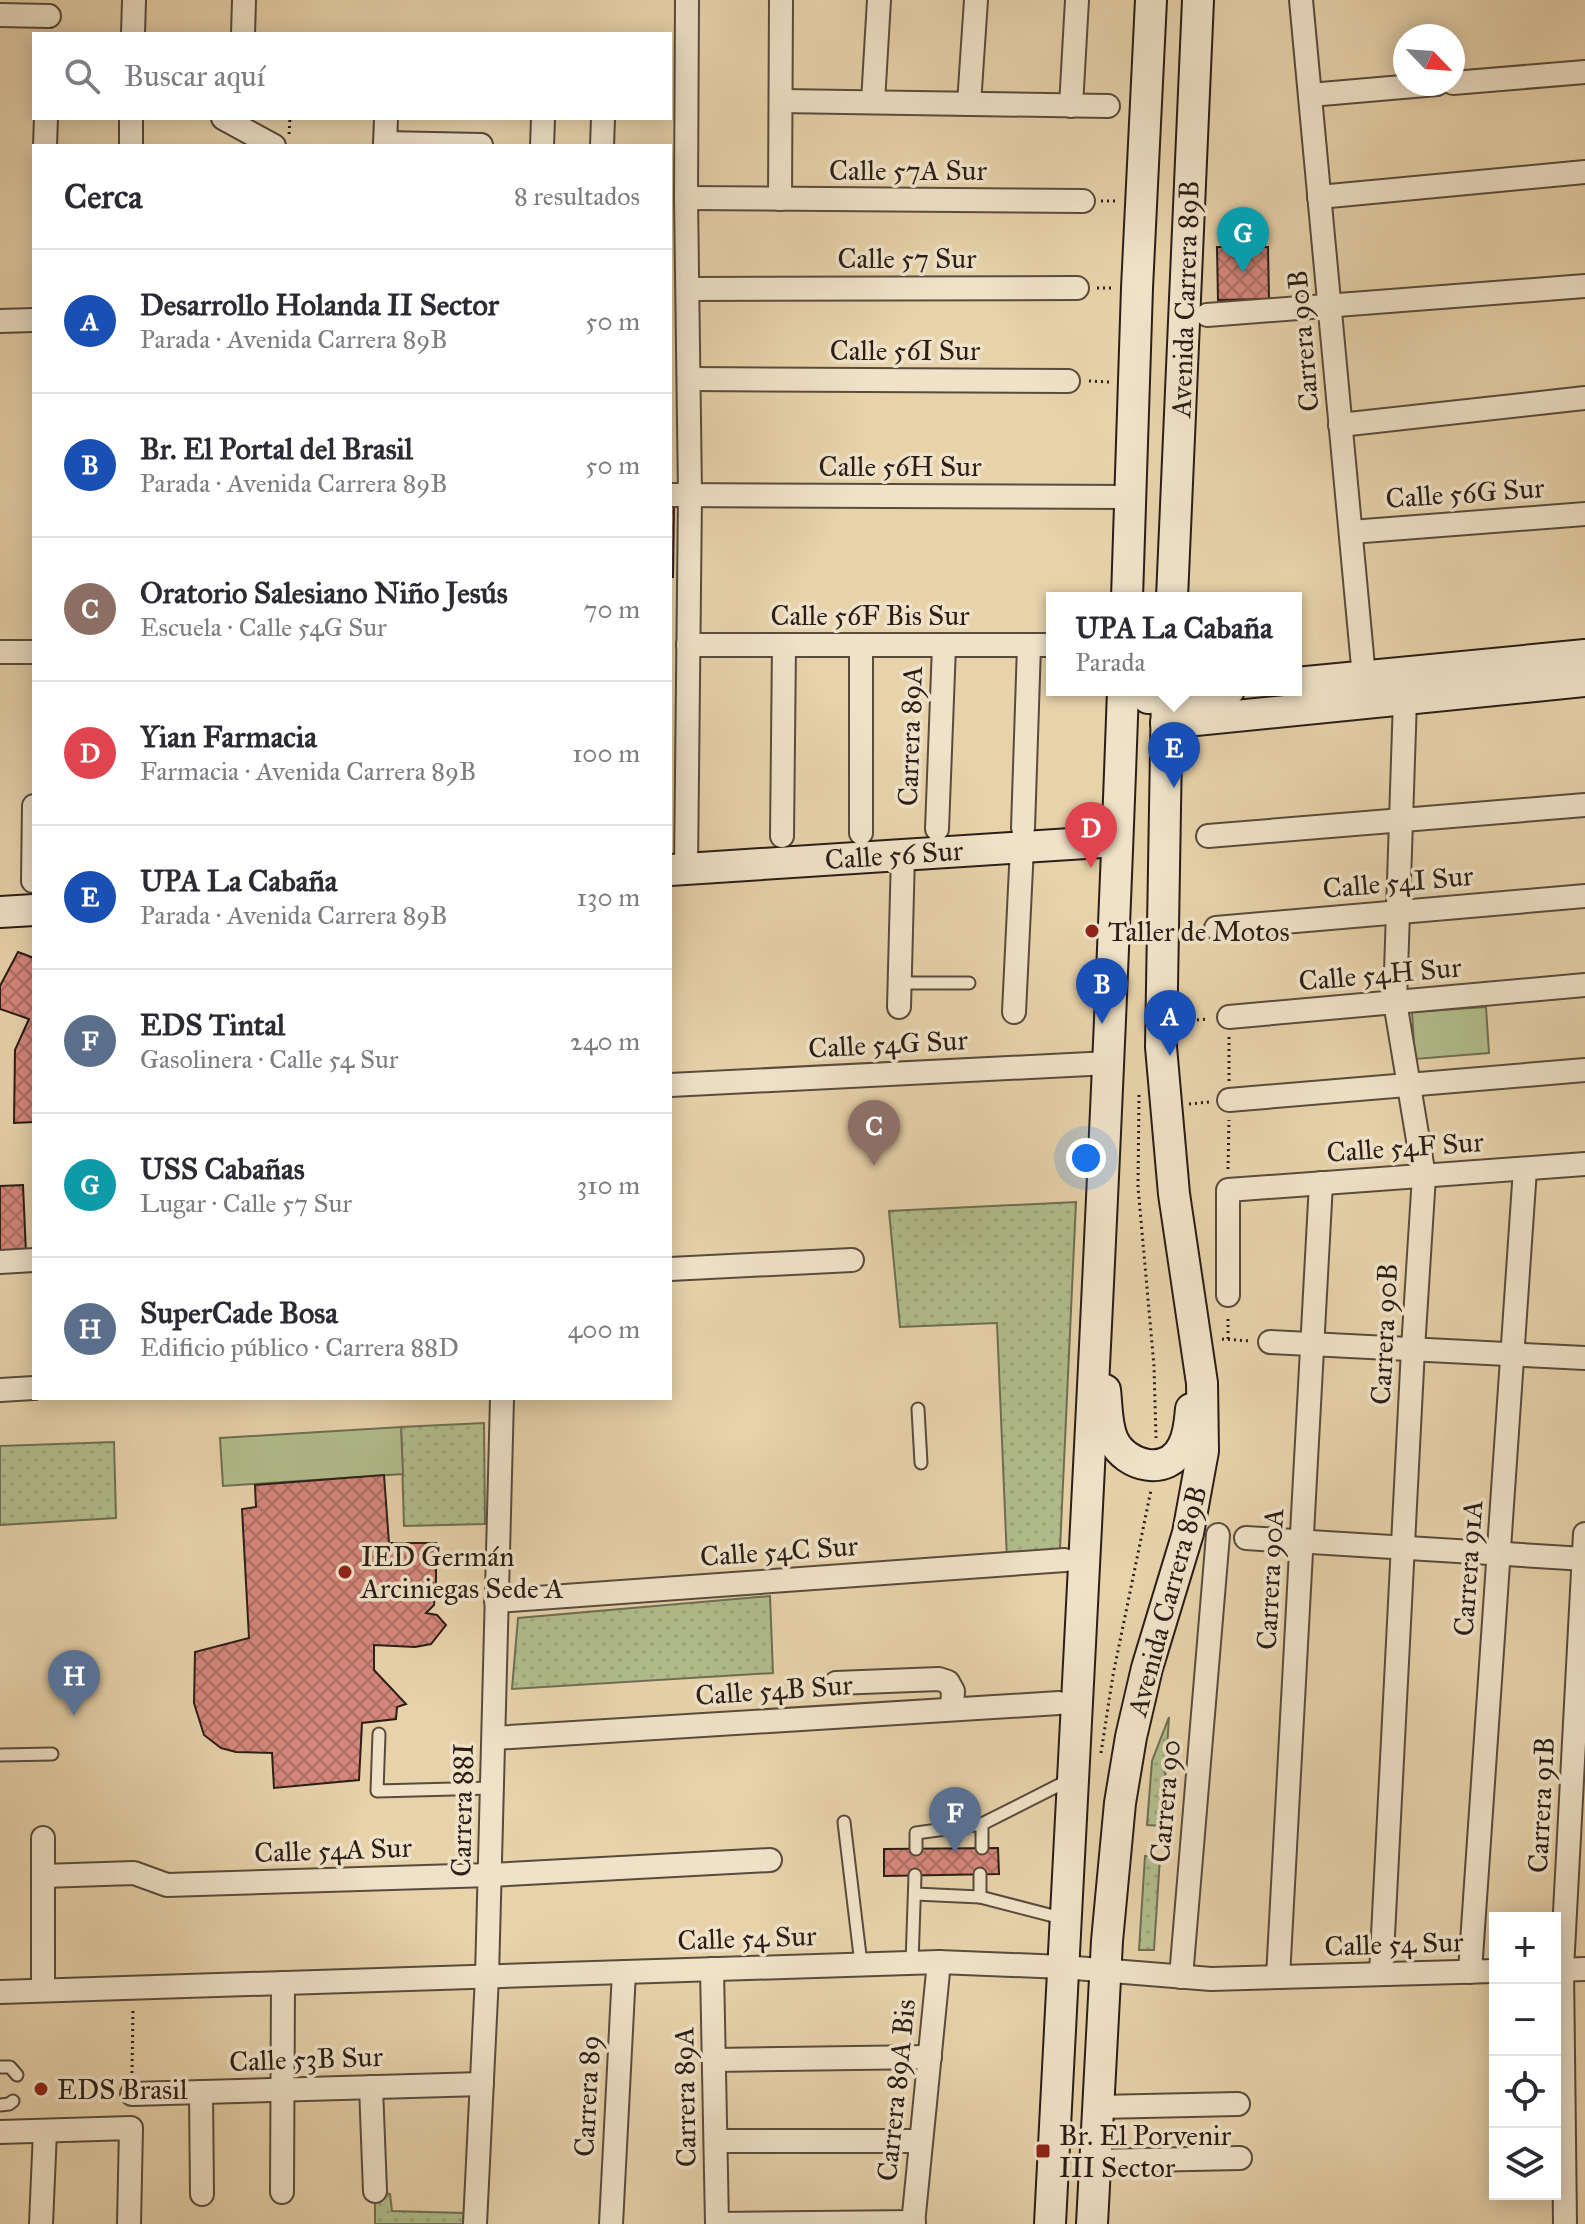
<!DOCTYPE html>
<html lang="es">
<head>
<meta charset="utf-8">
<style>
  :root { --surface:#fff; --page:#f2f2f3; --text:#2b2b33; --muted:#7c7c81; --line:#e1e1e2; --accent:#8f2418 }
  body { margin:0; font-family:"IM FELL Great Primer",serif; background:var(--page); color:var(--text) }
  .controls { position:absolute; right:24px; bottom:24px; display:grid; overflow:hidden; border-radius:0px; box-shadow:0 4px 20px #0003 }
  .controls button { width:72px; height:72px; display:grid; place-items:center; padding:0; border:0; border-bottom:2px solid var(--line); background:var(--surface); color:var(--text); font:40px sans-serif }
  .compass { position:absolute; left:1393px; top:24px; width:72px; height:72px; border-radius:50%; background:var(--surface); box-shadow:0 4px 20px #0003; rotate:115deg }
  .you { position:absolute; left:1086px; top:1158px; width:28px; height:28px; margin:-20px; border:6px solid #fff; border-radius:50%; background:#1a73e8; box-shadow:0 0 0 12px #1a73e833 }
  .badge { display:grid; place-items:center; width:52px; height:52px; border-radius:50%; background:var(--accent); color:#fff; font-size:26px; font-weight:700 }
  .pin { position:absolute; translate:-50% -66px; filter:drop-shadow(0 2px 4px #0008) }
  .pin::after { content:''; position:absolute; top:42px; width:28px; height:24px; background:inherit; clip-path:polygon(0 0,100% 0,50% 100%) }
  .popup { position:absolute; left:1046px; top:592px; width:256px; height:104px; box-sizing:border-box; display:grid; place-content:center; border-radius:0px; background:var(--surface); filter:drop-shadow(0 2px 6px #0005); font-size:26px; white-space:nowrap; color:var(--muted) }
  .popup b { font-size:30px; color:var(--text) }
  .popup::after { content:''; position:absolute; left:50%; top:100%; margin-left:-16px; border:16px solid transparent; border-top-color:var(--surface) }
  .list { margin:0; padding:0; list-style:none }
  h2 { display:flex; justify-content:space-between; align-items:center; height:104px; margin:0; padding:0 32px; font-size:34px }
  h2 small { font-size:26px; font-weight:400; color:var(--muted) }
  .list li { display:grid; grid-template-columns:52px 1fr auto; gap:24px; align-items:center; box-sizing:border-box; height:144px; padding:0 32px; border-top:2px solid var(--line) }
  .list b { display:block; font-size:30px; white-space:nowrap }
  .list p { margin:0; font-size:26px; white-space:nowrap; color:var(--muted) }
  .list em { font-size:26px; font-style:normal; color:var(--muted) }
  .icon { flex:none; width:44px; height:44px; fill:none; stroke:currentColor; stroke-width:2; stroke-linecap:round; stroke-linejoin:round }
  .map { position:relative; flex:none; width:1585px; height:2224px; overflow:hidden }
  .search { position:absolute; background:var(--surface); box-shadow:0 4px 20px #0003; left:32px; top:32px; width:640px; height:88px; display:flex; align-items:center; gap:20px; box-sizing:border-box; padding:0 28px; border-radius:0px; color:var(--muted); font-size:30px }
  .panel { position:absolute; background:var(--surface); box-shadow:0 4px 20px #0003; left:32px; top:144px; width:640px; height:1256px; border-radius:0px }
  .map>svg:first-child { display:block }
  .grass { fill:url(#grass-dots); stroke:#6e6e52; stroke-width:2 }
  .garden { fill:#b1bd8c; stroke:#6e6e52; stroke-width:2 }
  .building { fill:url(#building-cross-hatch); stroke:#2a1e17; stroke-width:2 }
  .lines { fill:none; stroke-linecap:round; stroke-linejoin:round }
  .lane-casing { stroke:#594b3c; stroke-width:15 }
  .street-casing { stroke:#594b3c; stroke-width:26 }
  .secondary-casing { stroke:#2a1e17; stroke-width:34 }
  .path { stroke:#2a1e17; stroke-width:3; stroke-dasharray:2 4; stroke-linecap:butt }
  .lane { stroke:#efe2c8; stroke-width:11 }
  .street { stroke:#efe2c8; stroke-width:22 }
  .secondary { stroke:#efe2c8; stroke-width:30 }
  .poi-dot { fill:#8f2418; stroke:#efe2c8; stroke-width:3 }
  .labels { text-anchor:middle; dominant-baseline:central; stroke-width:7; stroke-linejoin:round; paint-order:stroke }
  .street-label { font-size:28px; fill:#2a1e17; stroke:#efe2c8 }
  .poi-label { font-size:28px; fill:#2a1e17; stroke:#efe2c8; text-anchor:start }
</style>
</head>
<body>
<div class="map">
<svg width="1585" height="2224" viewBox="0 0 1585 2224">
  <defs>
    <pattern id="grass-dots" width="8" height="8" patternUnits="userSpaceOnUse" patternTransform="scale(2)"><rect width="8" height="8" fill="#b1bd8c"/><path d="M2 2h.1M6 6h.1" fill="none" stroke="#98a278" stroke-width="1.8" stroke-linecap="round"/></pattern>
    <pattern id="building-cross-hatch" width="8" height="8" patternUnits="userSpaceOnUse" patternTransform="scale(2)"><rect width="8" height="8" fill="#d5877b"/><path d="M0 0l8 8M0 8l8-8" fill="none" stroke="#ad6e64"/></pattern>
  </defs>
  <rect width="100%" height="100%" fill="#e7d2aa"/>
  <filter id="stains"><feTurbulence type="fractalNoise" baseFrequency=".0025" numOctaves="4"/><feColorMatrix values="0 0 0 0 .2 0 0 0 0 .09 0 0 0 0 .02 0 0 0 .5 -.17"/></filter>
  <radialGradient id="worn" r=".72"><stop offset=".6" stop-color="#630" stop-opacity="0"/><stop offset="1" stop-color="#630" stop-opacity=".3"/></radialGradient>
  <g class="grass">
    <path d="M1076,1202L1060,1549L1007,1560L997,1323L900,1327L889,1211Z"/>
    <path d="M484,1423L485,1524L404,1526L401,1427Z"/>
    <path d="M114,1442L116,1518L0,1525V1446Z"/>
    <path d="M770,1596L773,1673L512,1689L518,1618Z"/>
    <path d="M1169,1717L1162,1826L1147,1825L1152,1761Z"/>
    <path d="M1145,1856L1160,1857L1154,1950H1139Z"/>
    <path d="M375,2191L390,2194L392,2211L464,2213L463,2224H375Z"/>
  </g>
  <g class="garden">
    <path d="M1486,1007L1489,1053L1415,1059L1412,1012Z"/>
    <path d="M401,1427L403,1474L223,1486L220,1438Z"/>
  </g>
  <g class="building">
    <path d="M1217,247H1268L1269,299L1218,300Z"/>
    <path d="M670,507H674L673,577H670Z"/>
    <path d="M18,952L34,958V1122L14,1123L15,1050L29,1019L0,1009V986Z"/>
    <path d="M23,1185L26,1253L0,1255V1186Z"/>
    <path d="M384,1475L389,1543H436V1585H425L426,1595L435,1594L434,1605L426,1613L437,1615L446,1625L431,1644L415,1647L374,1645V1670L406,1704L397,1707L396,1719L362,1723L359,1780L274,1788L272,1753L236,1752L221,1748L204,1735L194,1703L195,1652L249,1638L242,1509L256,1507L255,1485Z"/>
    <path d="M998,1848L999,1874L884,1876V1849Z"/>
  </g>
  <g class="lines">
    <g class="lane-casing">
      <g id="lane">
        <path d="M899,983H969"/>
        <path d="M918,1409L921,1463"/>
        <path d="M379,1734L377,1791L492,1788"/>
        <path d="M0,1755L52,1754"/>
        <path d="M844,1822L861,1964"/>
        <path d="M982,1848V1824L1069,1780"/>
        <path d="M916,1849V1833L982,1824"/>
        <path d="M980,1874V1897L1065,1919"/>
        <path d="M915,1894L980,1897"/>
        <path d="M912,1963L915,1875"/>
        <path d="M0,2067H10L17,2075"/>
        <path d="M0,2105L9,2104L13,2101"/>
      </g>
    </g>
    <g class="street-casing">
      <g id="street">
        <path d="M1301,0L1364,677"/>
        <path d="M0,15L49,16"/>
        <path d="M133,34L134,0"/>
        <path d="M243,34L244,0"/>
        <path d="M1453,83L1585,72"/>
        <path d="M1310,95L1437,84"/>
        <path d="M781,101L1108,106"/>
        <path d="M873,102L879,0"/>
        <path d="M969,104L976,0"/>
        <path d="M1071,106L1077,0"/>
        <path d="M223,118L274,146"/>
        <path d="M385,143L481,145"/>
        <path d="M45,146L46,118"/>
        <path d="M131,146V118"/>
        <path d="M385,146L386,118"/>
        <path d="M542,146L543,118"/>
        <path d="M602,146L603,118"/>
        <path d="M1319,197L1585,172"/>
        <path d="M686,198L1083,201"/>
        <path d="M780,199L781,0"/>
        <path d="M688,289L1077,288"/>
        <path d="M1207,315L1585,286"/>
        <path d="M0,321L34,320"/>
        <path d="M689,379L1068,381"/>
        <path d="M1340,425L1585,398"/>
        <path d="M670,495L1130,497"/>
        <path d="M1351,532L1585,514"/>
        <path d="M688,645H1052"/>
        <path d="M861,645V833"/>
        <path d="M0,652H34"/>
        <path d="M1023,828L1029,646"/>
        <path d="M937,829L944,646"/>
        <path d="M782,836L784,645"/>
        <path d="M1208,836L1585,805"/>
        <path d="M686,869L690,495L686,198L687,0"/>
        <path d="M33,881L34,806"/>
        <path d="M1216,928L1585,896"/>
        <path d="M899,1007L903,855"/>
        <path d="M1014,1012L1022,847"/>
        <path d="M1229,1017L1585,985"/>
        <path d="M670,1085L1109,1063"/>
        <path d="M1229,1100L1585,1070"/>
        <path d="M0,1262L34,1260"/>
        <path d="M670,1269L852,1260"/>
        <path d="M1228,1295V1190L1585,1164"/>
        <path d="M1270,1342L1585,1358"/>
        <path d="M0,1390L34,1388"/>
        <path d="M1246,1538L1585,1559"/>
        <path d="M496,1601L1065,1560"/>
        <path d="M836,1683L939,1679L948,1682L953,1691L952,1709"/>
        <path d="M494,1738L1059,1703"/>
        <path d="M43,1838V1990"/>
        <path d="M43,1876L134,1873L167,1885L490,1875L770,1860"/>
        <path d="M712,1969L717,2224"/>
        <path d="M1555,1970L1585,1969"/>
        <path d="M1470,1972L1525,1169"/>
        <path d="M1381,1974L1413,1349L1424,1176L1395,1002L1405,699"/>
        <path d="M1181,1977L1218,1535"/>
        <path d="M1278,1977L1321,1183"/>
        <path d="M0,1992L939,1962L1063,1967L1211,1979L1495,1971"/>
        <path d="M714,2060L930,2057"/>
        <path d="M371,2087L375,2191"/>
        <path d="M201,2092L202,2194"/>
        <path d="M132,2094L482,2084"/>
        <path d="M1098,2107L1238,2104"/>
        <path d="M0,2132L131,2128L129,2224"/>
        <path d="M716,2141H921"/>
        <path d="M1095,2161L1240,2158"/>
        <path d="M282,2192L283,1983"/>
        <path d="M41,2224L45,2131"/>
        <path d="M475,2224L487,1976L502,1398"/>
        <path d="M611,2224L624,1972"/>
        <path d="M717,2224L914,2222"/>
        <path d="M913,2224L939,1962"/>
        <path d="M1565,2224L1562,1969L1585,1534"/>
      </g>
    </g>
    <g class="secondary-casing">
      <g id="secondary">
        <path d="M1127,598L1137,288L1151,0"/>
        <path d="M1172,598L1198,0"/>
        <path d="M1296,683L1585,655"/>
        <path d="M1148,698L1229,690"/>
        <path d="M1166,723L1585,681"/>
        <path d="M670,870L1117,841"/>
        <path d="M0,912L34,910"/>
        <path d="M1105,1390C1107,1406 1106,1425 1113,1440C1126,1467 1168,1477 1183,1446C1189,1435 1190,1421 1191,1409"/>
        <path d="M1050,2224C1076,1713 1105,1202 1123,690"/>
        <path d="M1092,2224L1107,1941L1120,1803L1131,1737L1147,1668L1188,1533L1203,1451L1202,1383L1174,1194L1161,1047L1167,690"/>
      </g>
    </g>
    <g class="path">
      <path d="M289,134L290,118"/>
      <path d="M1101,201H1118"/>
      <path d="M1097,288H1114"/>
      <path d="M1089,381L1109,382"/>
      <path d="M1185,1021L1209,1019"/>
      <path d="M1229,1081V1036"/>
      <path d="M1139,1095L1138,1187L1154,1366L1156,1438"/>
      <path d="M1189,1104L1209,1102"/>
      <path d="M1228,1169L1229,1120"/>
      <path d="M1222,1339L1250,1341"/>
      <path d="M1228,1339V1315"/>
      <path d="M1101,1753L1113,1675L1151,1490"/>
      <path d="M132,2073L133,2008"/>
    </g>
    <use href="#lane" class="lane"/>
    <use href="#street" class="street"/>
    <use href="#secondary" class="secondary"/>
  </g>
  <g class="poi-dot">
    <circle cx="1092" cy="931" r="8"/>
    <circle cx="345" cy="1572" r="8"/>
    <circle cx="41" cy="2089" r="8"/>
    <rect x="1035" y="2143" width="16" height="16" rx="4"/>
  </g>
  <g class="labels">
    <g class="street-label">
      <text x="908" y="170">Calle 57A Sur</text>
      <text x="907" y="258">Calle 57 Sur</text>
      <text transform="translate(1185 299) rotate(-88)">Avenida Carrera 89B</text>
      <text transform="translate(1303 341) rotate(-95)">Carrera 90B</text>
      <text x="905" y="350">Calle 56I Sur</text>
      <text x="900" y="466">Calle 56H Sur</text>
      <text transform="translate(1465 493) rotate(-4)">Calle 56G Sur</text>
      <text x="870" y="615">Calle 56F Bis Sur</text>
      <text transform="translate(910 736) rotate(-88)">Carrera 89A</text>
      <text transform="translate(894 855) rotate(-4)">Calle 56 Sur</text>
      <text transform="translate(1398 882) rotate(-5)">Calle 54I Sur</text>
      <text transform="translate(1380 974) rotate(-5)">Calle 54H Sur</text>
      <text transform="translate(888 1044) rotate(-3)">Calle 54G Sur</text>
      <text transform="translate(1405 1147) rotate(-4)">Calle 54F Sur</text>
      <text transform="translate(1384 1334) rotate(-87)">Carrera 90B</text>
      <text transform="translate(779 1551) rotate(-4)">Calle 54C Sur</text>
      <text transform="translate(1468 1568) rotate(-86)">Carrera 91A</text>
      <text transform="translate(1270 1579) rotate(-87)">Carrera 90A</text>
      <text transform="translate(1167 1601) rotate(-75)">Avenida Carrera 89B</text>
      <text transform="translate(774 1690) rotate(-4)">Calle 54B Sur</text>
      <text transform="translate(1165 1801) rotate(-85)">Carrera 90</text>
      <text transform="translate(1541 1805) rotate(-87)">Carrera 91B</text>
      <text transform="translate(462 1810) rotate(-89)">Carrera 88I</text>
      <text transform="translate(333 1850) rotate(-2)">Calle 54A Sur</text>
      <text transform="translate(747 1938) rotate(-2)">Calle 54 Sur</text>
      <text transform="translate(1394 1944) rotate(-2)">Calle 54 Sur</text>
      <text transform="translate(306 2059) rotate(-2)">Calle 53B Sur</text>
      <text transform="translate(896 2090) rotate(-84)">Carrera 89A Bis</text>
      <text transform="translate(587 2096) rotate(-87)">Carrera 89</text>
      <text transform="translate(685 2097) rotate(-91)">Carrera 89A</text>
    </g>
    <g class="poi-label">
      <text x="1108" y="931">Taller de Motos</text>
      <text x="361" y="1556">IED Germán<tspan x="361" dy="32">Arciniegas Sede A</tspan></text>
      <text x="57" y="2089">EDS Brasil</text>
      <text x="1059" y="2135">Br. El Porvenir<tspan x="1059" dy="32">III Sector</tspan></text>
    </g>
  </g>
  <rect width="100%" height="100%" filter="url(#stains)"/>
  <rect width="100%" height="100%" fill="url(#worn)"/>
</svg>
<div class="controls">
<button>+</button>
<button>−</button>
<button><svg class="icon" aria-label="locate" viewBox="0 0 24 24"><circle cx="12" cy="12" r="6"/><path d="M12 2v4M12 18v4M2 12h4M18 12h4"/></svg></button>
<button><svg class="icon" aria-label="layers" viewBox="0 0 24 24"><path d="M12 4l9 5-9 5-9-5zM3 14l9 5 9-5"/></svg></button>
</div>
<svg class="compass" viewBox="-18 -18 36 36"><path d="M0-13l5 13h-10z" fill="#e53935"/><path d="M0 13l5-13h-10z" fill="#7c7c81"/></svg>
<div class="you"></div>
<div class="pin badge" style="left:1170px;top:1056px;background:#1a4fb4">A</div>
<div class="pin badge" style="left:1102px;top:1024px;background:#1a4fb4">B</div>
<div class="pin badge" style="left:874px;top:1166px;background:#8d6e63">C</div>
<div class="pin badge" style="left:1091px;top:868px;background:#e0444e">D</div>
<div class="pin badge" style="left:1174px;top:788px;background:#1a4fb4">E</div>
<div class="popup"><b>UPA La Cabaña</b>Parada</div>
<div class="pin badge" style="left:955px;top:1853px;background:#5c6f8a">F</div>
<div class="pin badge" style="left:1243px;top:273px;background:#0f9aa8">G</div>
<div class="pin badge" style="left:74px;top:1716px;background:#5c6f8a">H</div>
<div class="search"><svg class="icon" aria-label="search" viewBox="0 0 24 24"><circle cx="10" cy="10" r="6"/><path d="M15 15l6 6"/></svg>Buscar aquí</div>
<section class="panel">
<h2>Cerca<small>8 resultados</small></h2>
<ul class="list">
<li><span class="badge" style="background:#1a4fb4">A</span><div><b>Desarrollo Holanda II Sector</b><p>Parada · Avenida Carrera 89B</p></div><em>50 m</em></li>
<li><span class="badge" style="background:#1a4fb4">B</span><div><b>Br. El Portal del Brasil</b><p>Parada · Avenida Carrera 89B</p></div><em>50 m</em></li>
<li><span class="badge" style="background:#8d6e63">C</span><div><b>Oratorio Salesiano Niño Jesús</b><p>Escuela · Calle 54G Sur</p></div><em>70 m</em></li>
<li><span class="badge" style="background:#e0444e">D</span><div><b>Yian Farmacia</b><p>Farmacia · Avenida Carrera 89B</p></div><em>100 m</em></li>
<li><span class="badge" style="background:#1a4fb4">E</span><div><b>UPA La Cabaña</b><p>Parada · Avenida Carrera 89B</p></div><em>130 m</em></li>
<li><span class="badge" style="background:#5c6f8a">F</span><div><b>EDS Tintal</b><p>Gasolinera · Calle 54 Sur</p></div><em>240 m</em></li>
<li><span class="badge" style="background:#0f9aa8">G</span><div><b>USS Cabañas</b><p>Lugar · Calle 57 Sur</p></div><em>310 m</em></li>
<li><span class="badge" style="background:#5c6f8a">H</span><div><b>SuperCade Bosa</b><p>Edificio público · Carrera 88D</p></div><em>400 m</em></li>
</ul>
</section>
</div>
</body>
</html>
